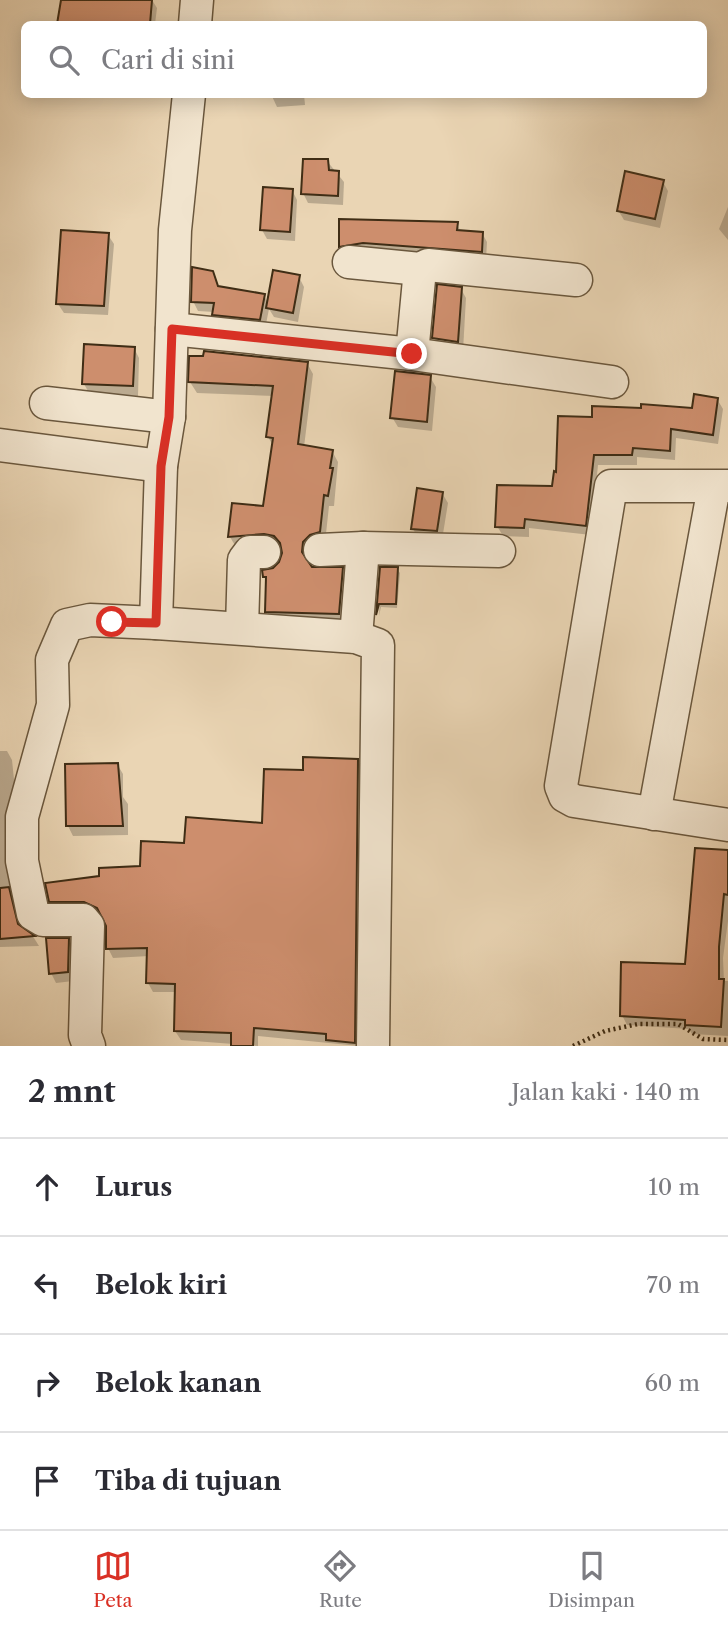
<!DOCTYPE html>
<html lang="id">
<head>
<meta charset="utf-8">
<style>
  :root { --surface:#fff; --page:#f7f7f7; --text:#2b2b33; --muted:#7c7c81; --line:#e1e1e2; --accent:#d93025 }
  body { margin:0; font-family:"Libre Caslon Text",serif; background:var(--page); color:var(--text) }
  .stop { position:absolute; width:21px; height:21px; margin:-16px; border:5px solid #d93025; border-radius:50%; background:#fff }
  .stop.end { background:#d93025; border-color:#fff; box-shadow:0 2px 7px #0008 }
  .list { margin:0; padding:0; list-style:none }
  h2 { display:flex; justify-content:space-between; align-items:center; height:91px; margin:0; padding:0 28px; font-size:30px }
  h2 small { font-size:23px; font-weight:400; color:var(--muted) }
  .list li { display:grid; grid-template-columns:46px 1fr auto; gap:21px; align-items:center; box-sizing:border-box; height:98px; padding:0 28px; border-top:2px solid var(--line) }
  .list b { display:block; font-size:26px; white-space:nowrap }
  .list em { font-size:23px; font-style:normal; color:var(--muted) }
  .icon { flex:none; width:38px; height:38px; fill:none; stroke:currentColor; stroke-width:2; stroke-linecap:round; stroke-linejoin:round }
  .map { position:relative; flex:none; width:728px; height:1046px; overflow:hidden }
  .search { position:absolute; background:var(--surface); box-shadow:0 4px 18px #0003; left:21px; right:21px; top:21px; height:77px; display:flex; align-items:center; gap:18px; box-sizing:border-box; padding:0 24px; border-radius:10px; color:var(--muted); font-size:26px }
  .sheet { height:483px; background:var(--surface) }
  nav { display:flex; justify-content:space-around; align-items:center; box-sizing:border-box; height:98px; border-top:2px solid var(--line); background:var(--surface); font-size:19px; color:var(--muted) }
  nav a { display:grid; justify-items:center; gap:4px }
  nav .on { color:var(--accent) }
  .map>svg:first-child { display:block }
  .shadow { fill:#0003 }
  .building { fill:#cd8e6d; stroke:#3f2d15; stroke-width:2 }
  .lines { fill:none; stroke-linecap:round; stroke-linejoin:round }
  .minor-casing { stroke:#6a573d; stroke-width:35 }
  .path { stroke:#3f2d15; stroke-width:4.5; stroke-dasharray:2 3.5; stroke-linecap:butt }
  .minor { stroke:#f1e4ce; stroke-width:32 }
  .route { stroke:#d93025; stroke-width:9 }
</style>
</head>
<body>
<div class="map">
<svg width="728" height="1046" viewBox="0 0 728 1046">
  <rect width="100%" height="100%" fill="#ead5b4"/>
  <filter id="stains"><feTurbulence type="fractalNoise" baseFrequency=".00286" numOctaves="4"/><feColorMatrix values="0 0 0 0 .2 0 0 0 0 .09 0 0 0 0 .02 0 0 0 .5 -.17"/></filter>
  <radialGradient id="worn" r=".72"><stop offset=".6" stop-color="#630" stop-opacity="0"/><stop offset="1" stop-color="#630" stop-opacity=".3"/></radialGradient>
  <g class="shadow">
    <path d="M62,0H152L157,8L155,24H59Z"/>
    <path d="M271,94H304L305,105L277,107Z"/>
    <path d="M327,161L344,182L343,205L308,203L303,193Z"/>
    <path d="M663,182L668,191L660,228L624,220L618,210Z"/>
    <path d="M292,190L297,200L295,241L267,239L262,230Z"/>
    <path d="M728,207V240L719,229Z"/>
    <path d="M457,224L461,232L482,233L487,242L486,260L346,255L341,246Z"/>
    <path d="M108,235L114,244L108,315L64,313L58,304Z"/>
    <path d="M212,273L219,288L264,296L269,304L299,277L304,287L298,322L274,317L269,309L265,329L219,324L214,312L198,311L193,301Z"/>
    <path d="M461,289L466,298L463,351L439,347L434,337Z"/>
    <path d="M134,348L139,358L138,396L89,393L84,384Z"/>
    <path d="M307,363L313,374L304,447L332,451L338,462L334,506H329L325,543L309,554L307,563L311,568L342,569L348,580L345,624L273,623L267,612L268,582L264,576L281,563L284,553L282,547L271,544L236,547L230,537L264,508L274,447L268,437L274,396L197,393L190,382Z"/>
    <path d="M430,377L436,387L432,431L398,427L392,417Z"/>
    <path d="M717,399L723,409L718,444L676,438L675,460L637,457V465H598L591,535L529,528V537L503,536L497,526L553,488L558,474L594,419L693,409Z"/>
    <path d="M442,493L448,503L442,540L418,538L413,529Z"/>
    <path d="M382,569H397L400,573L397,608L381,607L379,616Z"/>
    <path d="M0,751H7L12,760L16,799L8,828L9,876L21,928L34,938L39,946L0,947Z"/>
    <path d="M357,761L363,770L359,1046L258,1036V1046L181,1040L175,1031L177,992H153L148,983L149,956L113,958L108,948V925L104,917L90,911L56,910L51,901L101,877L141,867L186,844L264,825L304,772Z"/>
    <path d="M117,764L123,774V797L128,804V835L73,836L68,826Z"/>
    <path d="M728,852V921L723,958L724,981H728V1036L692,1034L689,1029L627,1025L622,1015L686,965Z"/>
    <path d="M68,940L74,950L73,981L56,983L51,973Z"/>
  </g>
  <g class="building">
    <path d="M61,0H152L150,24H57Z"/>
    <path d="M303,159H328L329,170L339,171L338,196L301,194Z"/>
    <path d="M625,171L664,180L655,219L617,211Z"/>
    <path d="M263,187L293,189L290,232L260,230Z"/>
    <path d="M339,219L458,222L457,230L483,232L482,252L363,243L339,247Z"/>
    <path d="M61,230L109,233L104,306L56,304Z"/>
    <path d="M192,267L213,271L218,286L265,294L260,320L212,315L214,303L191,302Z"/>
    <path d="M273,270L300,275L293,313L266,308Z"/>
    <path d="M437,284L462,287L458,342L432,338Z"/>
    <path d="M84,344L135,347L133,386L82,384Z"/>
    <path d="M204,351L308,362L298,444L333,450L330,468H333L328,496L324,495L320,532L310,535L303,542L302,552L312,567H343L339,614L265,612L266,577H263L262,570L273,568L279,562L282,553L280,543L274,536L264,534L228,537L232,503L263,506L273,438L266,437L273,386L188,382L189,356H203Z"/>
    <path d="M395,371L431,375L427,422L390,418Z"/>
    <path d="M694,394L718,398L713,435L671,429L670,451L633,448L632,455H594L586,526L525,519L524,528L495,527L497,485L552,486L554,471L556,472L558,416L592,417V406L641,408V404L692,408Z"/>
    <path d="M417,488L443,492L437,531L411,529Z"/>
    <path d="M380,567H398L396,604H379L376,615Z"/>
    <path d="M303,757L358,759L355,1043L326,1040V1034L254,1028L253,1046H231V1033L174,1031L175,984L146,983L147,948L106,949V926L97,908L84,902H49L45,883L99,876V868L140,866L141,841L184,843L186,817L262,823L264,769L303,770Z"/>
    <path d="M118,763L123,826H66L65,764Z"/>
    <path d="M695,848L728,850V895L724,894L719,947V979H724L721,1027L685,1025V1020L620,1016L621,962L685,964Z"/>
    <path d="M9,887L18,924L35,936L0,939V888Z"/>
    <path d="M46,938H69L68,972L49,974Z"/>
  </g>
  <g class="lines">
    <g class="minor-casing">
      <g id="minor">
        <path d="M195,24L197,0"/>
        <path d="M189,94L175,230L169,417L161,466L156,623L356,637L378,645L373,1046"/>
        <path d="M349,262L420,269L428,265L576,280"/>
        <path d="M172,329L412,354L612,382"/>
        <path d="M412,354L420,269"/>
        <path d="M46,403L169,417"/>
        <path d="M0,445L161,466"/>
        <path d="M728,486H611L561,786L565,796L574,801L728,825"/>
        <path d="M320,550L363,548L499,551"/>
        <path d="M242,628L244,560L250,552H264"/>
        <path d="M356,637L363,548"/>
        <path d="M654,814L714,487"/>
        <path d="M89,1046L85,1035L88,926L83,920H43L33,914L22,861V817L53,705L52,660L67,625L90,620L156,623"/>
      </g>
    </g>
    <path class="path" d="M573,1046L605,1031L638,1024H678L703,1039L728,1040"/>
    <use href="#minor" class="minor"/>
  </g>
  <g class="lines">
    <path class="route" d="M112,622L156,623L161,466L169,417L172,329L412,354"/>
  </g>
  <rect width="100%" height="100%" filter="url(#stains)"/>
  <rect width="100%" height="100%" fill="url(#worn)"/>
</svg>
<div class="stop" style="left:112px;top:622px"></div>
<div class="stop end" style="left:412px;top:354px"></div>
<div class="search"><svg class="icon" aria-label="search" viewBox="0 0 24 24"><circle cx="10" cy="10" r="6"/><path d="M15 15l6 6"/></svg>Cari di sini</div>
</div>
<section class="sheet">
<h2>2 mnt<small>Jalan kaki · 140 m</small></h2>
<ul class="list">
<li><svg class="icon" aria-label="ahead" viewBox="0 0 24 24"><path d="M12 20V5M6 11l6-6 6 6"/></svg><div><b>Lurus</b></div><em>10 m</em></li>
<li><svg class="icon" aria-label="left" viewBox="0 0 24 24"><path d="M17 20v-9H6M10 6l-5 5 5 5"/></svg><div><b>Belok kiri</b></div><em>70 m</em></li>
<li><svg class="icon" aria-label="right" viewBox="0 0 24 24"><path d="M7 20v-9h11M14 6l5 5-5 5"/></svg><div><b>Belok kanan</b></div><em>60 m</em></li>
<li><svg class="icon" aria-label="arrive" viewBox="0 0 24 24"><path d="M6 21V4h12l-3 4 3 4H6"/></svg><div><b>Tiba di tujuan</b></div></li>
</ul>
</section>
<nav>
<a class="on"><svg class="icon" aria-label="map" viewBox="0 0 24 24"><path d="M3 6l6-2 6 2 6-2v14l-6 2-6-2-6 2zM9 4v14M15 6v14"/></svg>Peta</a>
<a><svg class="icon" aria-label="directions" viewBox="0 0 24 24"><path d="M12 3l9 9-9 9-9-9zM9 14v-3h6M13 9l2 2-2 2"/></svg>Rute</a>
<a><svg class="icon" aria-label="saved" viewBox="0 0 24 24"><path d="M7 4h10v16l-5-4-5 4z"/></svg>Disimpan</a>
</nav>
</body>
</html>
